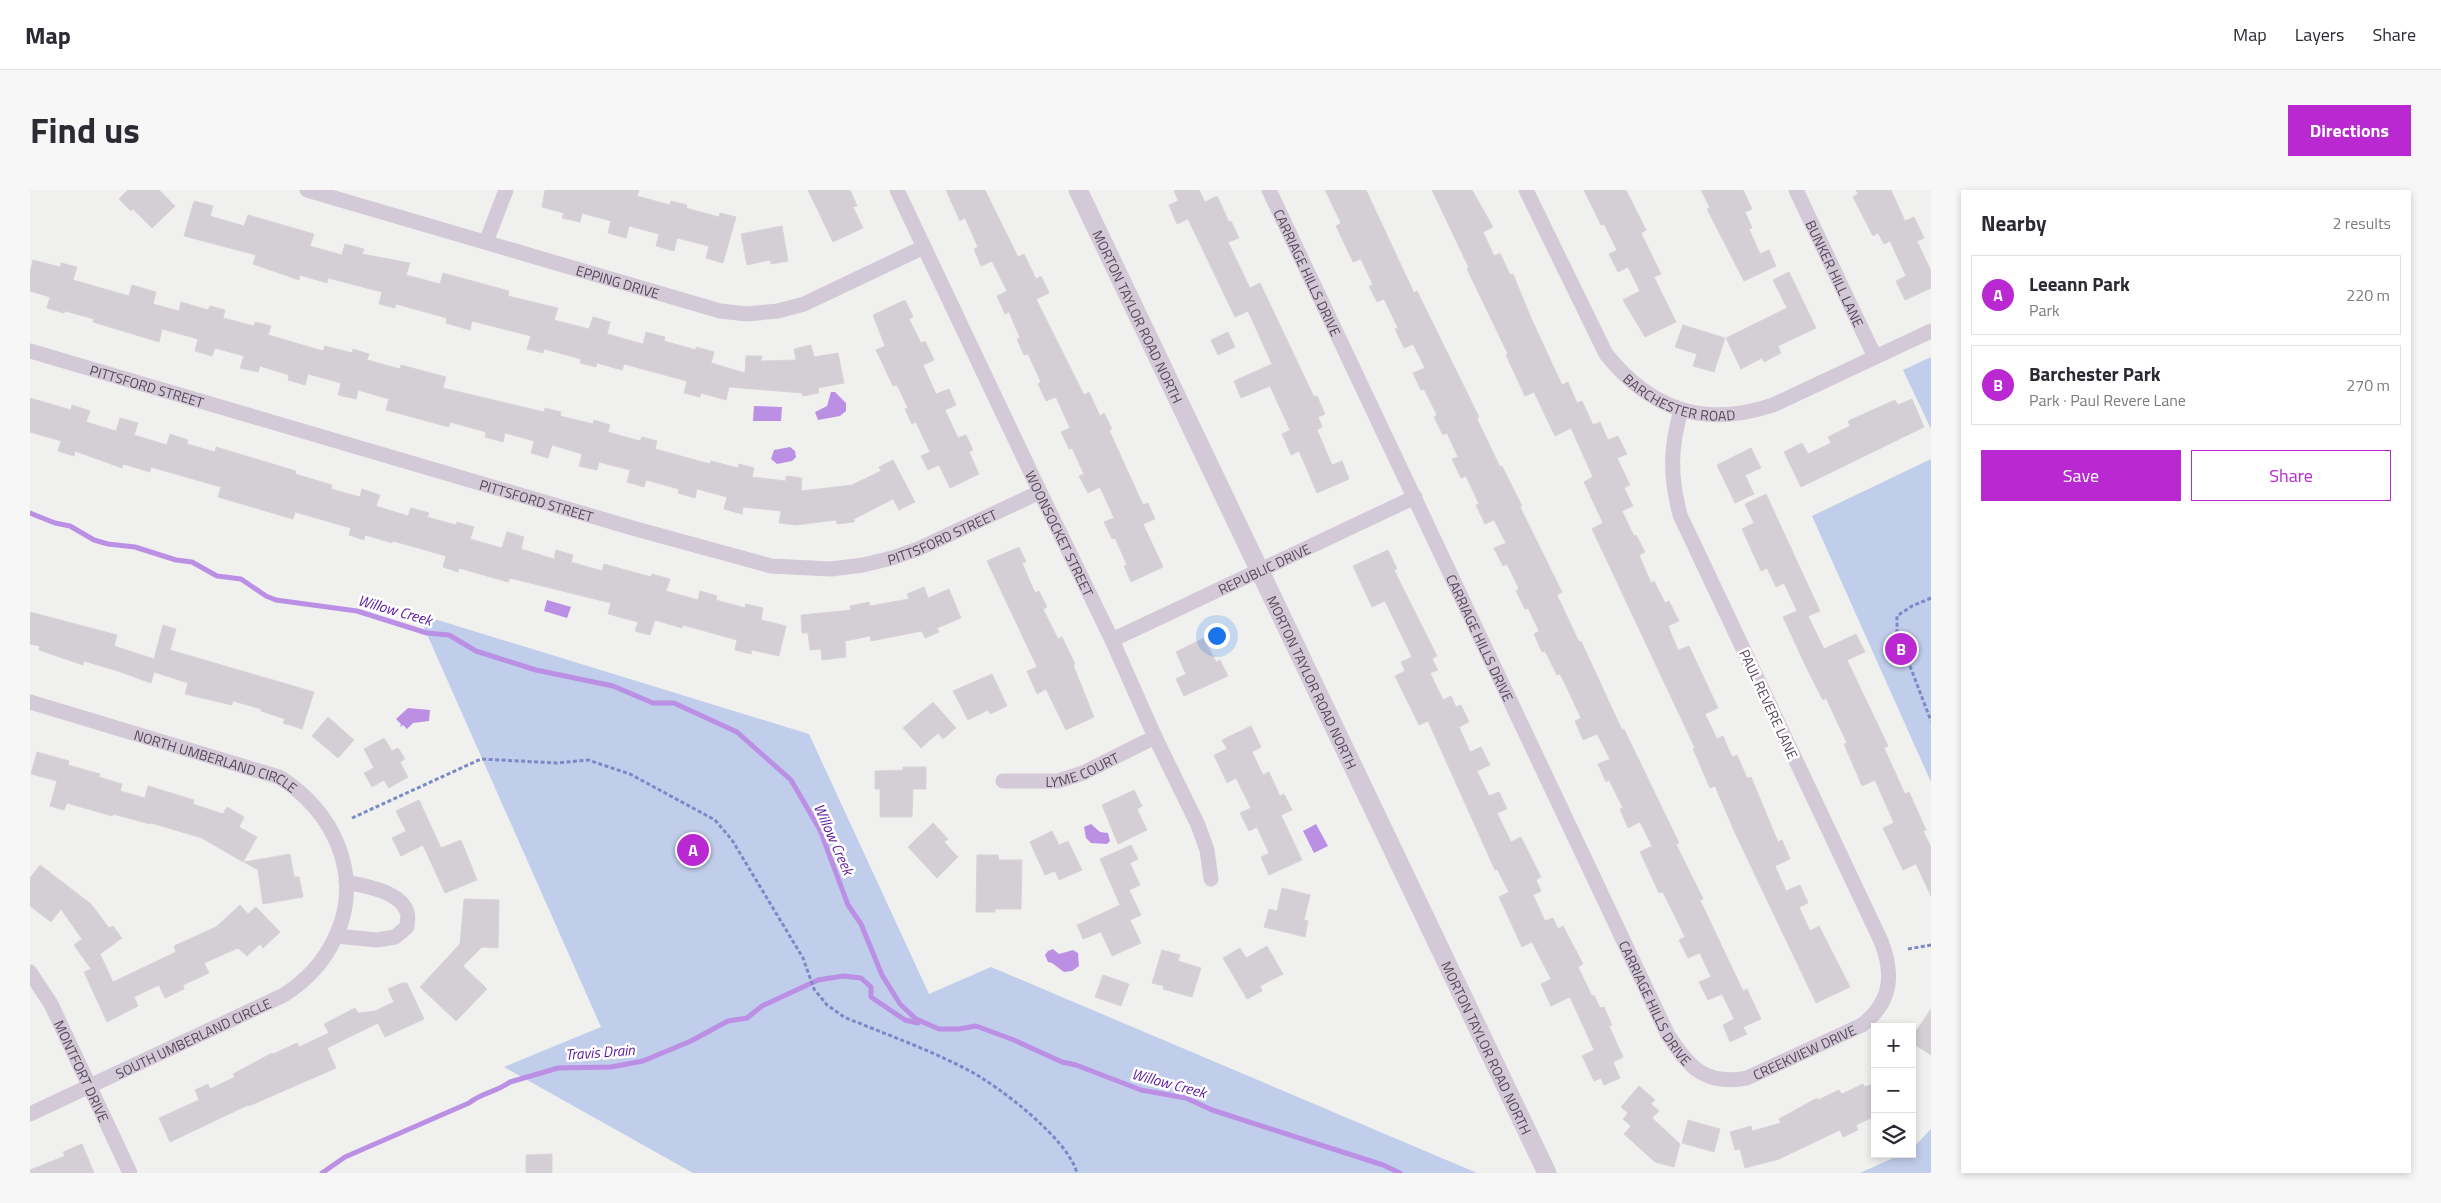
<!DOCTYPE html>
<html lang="en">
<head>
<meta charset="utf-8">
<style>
  :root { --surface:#fff; --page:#f7f7f7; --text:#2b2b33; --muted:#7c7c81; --line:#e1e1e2; --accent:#b928d1 }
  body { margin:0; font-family:"Titillium Web",sans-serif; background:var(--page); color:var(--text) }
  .controls { position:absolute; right:15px; bottom:15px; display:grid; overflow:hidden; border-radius:0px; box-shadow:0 2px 8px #0003 }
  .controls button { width:45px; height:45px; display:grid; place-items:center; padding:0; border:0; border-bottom:1px solid var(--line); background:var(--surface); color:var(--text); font:25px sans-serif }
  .you { position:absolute; left:1186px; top:445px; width:18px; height:18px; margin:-12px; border:4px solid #fff; border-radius:50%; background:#1a73e8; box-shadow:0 0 0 8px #1a73e833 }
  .badge { display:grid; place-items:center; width:32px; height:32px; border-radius:50%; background:var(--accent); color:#fff; font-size:16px; font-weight:700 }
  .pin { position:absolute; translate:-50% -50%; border:2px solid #fff; box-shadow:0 1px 5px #0006 }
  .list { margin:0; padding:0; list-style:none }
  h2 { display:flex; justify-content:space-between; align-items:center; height:65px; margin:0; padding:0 20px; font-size:21px }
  h2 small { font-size:16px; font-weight:400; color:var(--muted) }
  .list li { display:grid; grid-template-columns:32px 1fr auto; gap:15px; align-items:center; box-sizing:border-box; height:80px; margin:0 10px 10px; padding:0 10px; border:1px solid var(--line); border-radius:0px }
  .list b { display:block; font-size:19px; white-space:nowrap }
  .list p { margin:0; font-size:16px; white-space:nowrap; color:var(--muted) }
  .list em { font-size:16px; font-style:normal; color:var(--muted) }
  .actions { display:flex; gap:10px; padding:15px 20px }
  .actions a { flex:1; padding:11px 0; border:1px solid var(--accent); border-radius:0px; text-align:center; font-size:18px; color:var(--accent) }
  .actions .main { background:var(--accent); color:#fff }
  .icon { flex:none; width:28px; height:28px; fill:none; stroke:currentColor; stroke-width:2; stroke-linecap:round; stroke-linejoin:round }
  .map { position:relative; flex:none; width:1901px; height:983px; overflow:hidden; border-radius:0px }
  header { display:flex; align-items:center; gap:30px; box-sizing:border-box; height:70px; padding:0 25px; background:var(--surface); border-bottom:1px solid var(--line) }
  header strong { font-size:24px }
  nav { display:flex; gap:28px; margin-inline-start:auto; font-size:18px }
  .intro { display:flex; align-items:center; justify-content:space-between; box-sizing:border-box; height:120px; padding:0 30px }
  h1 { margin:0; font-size:35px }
  .button { padding:12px 22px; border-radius:0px; background:var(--accent); color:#fff; font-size:18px; font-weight:700 }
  main { display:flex; gap:30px; padding:0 30px }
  aside { flex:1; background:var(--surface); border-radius:0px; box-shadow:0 2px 8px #0003 }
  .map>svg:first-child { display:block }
  .green { fill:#c0cdeb }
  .water { fill:#bb90e4 }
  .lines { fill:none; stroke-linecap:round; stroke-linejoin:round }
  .stream { stroke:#bb90e4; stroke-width:5 }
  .building { fill:#d4ced5; stroke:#d9d3d9 }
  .path { stroke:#7b8ac6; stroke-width:3; stroke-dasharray:4 2.5; stroke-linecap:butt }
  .minor { stroke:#d4c9d7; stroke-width:15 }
  .tertiary { stroke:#d4c9d7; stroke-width:19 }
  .labels { text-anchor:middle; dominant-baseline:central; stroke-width:5; stroke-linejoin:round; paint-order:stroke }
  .street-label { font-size:14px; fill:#56485a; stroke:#fff }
  .water-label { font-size:15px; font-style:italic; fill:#5b189d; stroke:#fff }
</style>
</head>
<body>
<header>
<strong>Map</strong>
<nav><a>Map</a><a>Layers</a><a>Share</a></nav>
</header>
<div class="intro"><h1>Find us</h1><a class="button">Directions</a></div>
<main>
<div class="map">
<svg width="1901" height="983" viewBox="0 0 1901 983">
  <rect width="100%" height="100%" fill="#f0f1ee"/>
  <g class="green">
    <path d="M1901,167V239L1873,180Z"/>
    <path d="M1901,269V592L1782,326Z"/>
    <path d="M388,424L779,544L899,804L961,777L1447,983H663L474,877L571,837Z"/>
    <path d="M1901,939V983H1830L1872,964H1882V959Z"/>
  </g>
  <g class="water">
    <path d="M801,202H805L816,213V221L810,226L788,230L785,222L797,216Z"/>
    <path d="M724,216L752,217L751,231H723Z"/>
    <path d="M760,257L765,261L766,267L762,271L747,274L741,269L744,260Z"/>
    <path d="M517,410L541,417L537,428L514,421Z"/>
    <path d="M378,518L400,520L399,531L383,533L377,539L373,535L370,537L371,534L366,529Z"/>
    <path d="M1061,634L1070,642L1078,643L1080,651L1077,654L1061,653L1056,648L1054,637Z"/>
    <path d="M1286,634L1298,656L1284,663L1273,641Z"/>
    <path d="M1023,759L1029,764L1043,760L1048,763L1049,776L1042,781L1034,782L1022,773L1018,772L1015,765L1018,761Z"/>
  </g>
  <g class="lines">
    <g class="stream">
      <path d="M0,323L25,333L40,336L64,350L78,354L105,357L146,370L162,372L187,386L211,389L236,406L246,410L327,421L397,443L419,445L446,461L506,480L583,496L623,513H644L707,542L761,590L790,640L818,715L831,734L852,785L870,814L886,829L909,839H929L946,836L984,850L1032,872L1046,875L1111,900L1156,908L1182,920L1353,975L1370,983"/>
      <path d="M292,983L315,967L439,913C453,902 467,902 480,892L528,878L581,877L613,871L661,851L698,831L717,828L732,816L788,790L813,786L831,788L841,797V807L875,830L888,833"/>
    </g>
  </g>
  <g class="building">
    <path d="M98,0H129L145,16L122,38L103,19L101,21L89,9Z"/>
    <path d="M515,0H609L607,6L640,15L641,11L657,15L656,18L689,27L690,23L706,27L693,73L676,68L679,56L647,48L644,61L626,56L629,44L599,36L596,48L578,43L581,31L552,23L550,32L532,28L534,23L512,17Z"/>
    <path d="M778,0H820L827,16L823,17L833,38L803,52Z"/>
    <path d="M916,0H955L988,67L994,64L1006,89L1011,86L1019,103L1006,109L1054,205L1059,202L1070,226L1074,223L1082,239L1079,240L1113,315L1118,313L1125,329L1113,334L1133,377L1101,392L1094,376L1097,375L1085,348L1082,349L1074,332L1084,328L1070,297L1058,303L1049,286L1054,284L1042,258L1039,259L1031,242L1040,238L1026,207L1016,211L1008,194L1011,192L998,164L994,165L987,149L990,148L979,122L975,124L967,106L977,101L962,71L951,76L944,59L948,57L935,28L930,31Z"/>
    <path d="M1144,0H1169L1175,12L1187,6L1199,32L1201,31L1209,48L1198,52L1220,98L1230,93L1284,207L1287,206L1295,224L1288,227L1292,237L1287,240L1302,275L1312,271L1319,289L1287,303L1269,261L1261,265L1252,244L1260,240L1240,196L1211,208L1204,191L1242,174L1218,121L1205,127L1158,29L1147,34L1139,15L1148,11Z"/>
    <path d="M1295,0H1336L1384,103L1387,101L1449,227L1447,229L1470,277L1472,276L1492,316L1490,317L1532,402L1527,405L1549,452L1551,451L1592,540L1594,539L1649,653L1646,654L1673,709L1670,710L1713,801L1717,799L1731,829L1713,837L1717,844L1700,852L1693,835L1704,829L1692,804L1678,810L1669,792L1681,787L1670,763L1658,768L1649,750L1655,747L1633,702L1629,703L1610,662L1622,656L1610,632L1598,638L1590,619L1593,618L1579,590L1576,592L1568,574L1580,569L1567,544L1553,550L1545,531L1551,528L1537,498L1530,484L1527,485L1515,461L1512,462L1504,444L1509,441L1498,418L1495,419L1486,401L1489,399L1477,374L1473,376L1464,358L1476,353L1464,330L1455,334L1446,315L1449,314L1436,286L1431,288L1422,269L1428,267L1417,243L1413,245L1404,227L1407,225L1394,199L1391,200L1383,183L1395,178L1383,154L1374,158L1365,139L1368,138L1354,109L1347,112L1339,96L1343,95L1331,69L1323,72L1306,36L1311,33Z"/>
    <path d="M1402,0H1442L1463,37L1453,42L1464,66L1470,63L1480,85L1483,84L1501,128L1532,195L1538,192L1547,213L1552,211L1563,235L1570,232L1578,250L1588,246L1597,264L1587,268L1600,295L1594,298L1603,316L1592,321L1604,346L1606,345L1615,362L1609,365L1621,393L1624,391L1635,413L1639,411L1649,431L1638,436L1648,460L1659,456L1688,518L1675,524L1687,549L1693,546L1702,567L1707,565L1717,588L1721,587L1748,652L1752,650L1760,669L1745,676L1756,701L1770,695L1778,713L1769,717L1780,741L1789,736L1820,797L1786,813L1706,645L1685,596L1680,598L1663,559L1665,558L1562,339L1573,333L1554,292L1563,287L1541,238L1525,246L1504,202L1495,206L1476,165L1478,164L1437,79L1439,78Z"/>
    <path d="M1554,0H1596L1616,40L1611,43L1631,84L1624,87L1646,132L1615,147L1593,110L1610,101L1598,77L1588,82L1579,64L1587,60L1574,34L1571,35Z"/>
    <path d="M1671,0H1713L1722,19L1715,22L1722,38L1719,39L1730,64L1739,60L1746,76L1714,91L1677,19L1680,18Z"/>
    <path d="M1826,0H1861L1875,31L1884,27L1894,48L1887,51L1901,81V98L1875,110L1866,91L1876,86L1860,51L1854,54L1848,43L1843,46L1823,7L1828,4Z"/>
    <path d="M164,11L183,16L180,26L214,36L218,25L284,44L280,56L312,65L315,54L334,59L332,64L380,73L376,85L410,94L413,83L479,101L478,106L528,118L524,130L559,139L563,127L580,132L577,144L613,154L616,142L635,147L634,151L666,160V157L684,162L681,173L715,183L716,166H732L731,171L766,170L764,159L781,155L784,167L808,163L814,193L788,198L789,203L773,206L772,203L699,197L696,210L671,203L670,207L654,203L657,191L594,174L592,180L567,173L566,177L550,173L551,169L514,159L513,163L497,159L501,146L442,131L440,140L416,133L417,128L366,114L365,118L349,114L352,102L298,88L297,93L270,85L269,90L223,74L226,65L154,46Z"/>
    <path d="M752,36L758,71L741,74L740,70L717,75L711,44Z"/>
    <path d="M3,70L30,77L31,73L47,77L43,90L99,106L102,95L126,102L123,114L149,121L151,112L178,120L180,116L195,120L193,128L224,136L225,132L241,136L238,145L293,161L295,156L322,163L323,159L339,164L337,170L370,179L371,175L416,187L413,198L514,222L515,218L531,222L530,226L563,234L564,230L580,235L578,242L610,251L612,247L627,251L625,259L680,274L681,271L708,278L709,274L724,278L722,287L756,291V286L772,288L771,301L822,295L851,281L849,277L863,270L885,312L869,320L863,309L824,329V332L807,334L806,330L766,335L749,333L751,321L713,317L712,324L694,319L697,307L667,299L665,308L648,303L649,299L616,290L614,297L597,292L600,280L569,272L567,280L549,276L552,264L522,255L518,268L501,263L504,251L475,243L473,252L455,247L456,242L420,232L419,237L356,220L359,209L328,200L326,209L308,205L311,193L278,184L275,195L258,190L259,185L230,176L228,182L210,178L214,166L185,158L182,166L165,161L168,149L132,139L129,152L63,132L64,129L35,121L34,123L17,118L20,107L0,101V82Z"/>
    <path d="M1759,82L1786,138L1748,156L1751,163L1734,172L1732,168L1711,179L1696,148L1757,118L1743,90Z"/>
    <path d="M875,110L883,127L879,129L891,153L895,151L904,170L893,175L906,204L919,199L926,215L915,220L928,248L936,245L943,260L939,262L949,284L920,298L909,275L898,280L891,266L900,262L886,232L882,234L875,219L878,218L867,195L863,196L846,160L855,156L843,125Z"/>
    <path d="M1653,135L1695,148L1684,182L1663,176L1667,164L1645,157Z"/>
    <path d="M1198,142L1205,157L1188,165L1181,150Z"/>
    <path d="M0,208L41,220L42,215L60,221L56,232L86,241L90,228L108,233L104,245L137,255L140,244L158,250L157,254L185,262L186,257L266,281L265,284L302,295L301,299L330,307L332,299L350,305L346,316L378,326L381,318L399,323L397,327L426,335L427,332L444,337L440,349L472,358L477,342L494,347L491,359L524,369L526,360L543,365L541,372L572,381L574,374L621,387L622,384L640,389L636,401L668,410L670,401L687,406L686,410L715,418L716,414L733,418L731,430L756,436L749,466L722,460L721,464L705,460L707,450L653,435L652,438L625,430L620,445L605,441L608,432L578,424L581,413L480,388L478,392L429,378L428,382L413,377L416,366L363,351L362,353L335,345L334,350L319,345L321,338L265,322L263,329L188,307L191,297L121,277L120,282L93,274L92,278L45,261L44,266L28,261L31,251L0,242Z"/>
    <path d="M1882,209L1894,237L1771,297L1754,262L1772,253L1778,264L1801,253L1798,247L1820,236L1818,231L1865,210L1868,215Z"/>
    <path d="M1721,258L1731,278L1715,285L1724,304L1705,313L1687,275Z"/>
    <path d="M1736,304L1790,421L1778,426L1794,459L1826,444L1835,462L1817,470L1858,556L1854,558L1875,604L1879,602L1896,640L1893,641L1901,657V706L1886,674L1873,680L1853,638L1864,633L1845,590L1832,596L1814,554L1817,553L1796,508L1793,510L1778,481L1753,427L1767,421L1754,393L1746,397L1737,378L1731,381L1712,339L1724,333L1715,314Z"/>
    <path d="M989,357L996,372L992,373L1005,403L1009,401L1017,417L1013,419L1028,449L1032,447L1045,474L1043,475L1064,527L1036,540L1016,499L1007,504L997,481L1007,477L957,371Z"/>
    <path d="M1358,360L1367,379L1364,380L1407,466L1402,469L1408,480L1400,483L1413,510L1421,506L1426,517L1431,515L1439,532L1429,537L1440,562L1451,557L1460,575L1447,581L1459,606L1469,602L1477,619L1467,623L1481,652L1491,647L1511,687L1506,690L1511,701L1503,705L1515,731L1523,728L1528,739L1533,736L1553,774L1548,777L1562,806L1564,805L1570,818L1574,817L1582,835L1579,836L1593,867L1583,872L1590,888L1574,895L1571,888L1564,891L1552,866L1564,860L1540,807L1521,816L1511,794L1521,789L1502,752L1492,757L1469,707L1479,702L1467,679L1465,680L1398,531L1389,535L1365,486L1375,481L1371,472L1382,467L1355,411L1342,417L1323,376Z"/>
    <path d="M894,397L898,408L919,399L931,428L907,438L909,442L895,448L892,441L841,451L840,446L815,451L816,467L792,470L791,459L780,460L778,443H772L771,425L821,420L820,416L839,412L840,416L879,409L877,404Z"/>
    <path d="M0,422L87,445L84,456L124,469L133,435L146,439L140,460L284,502L272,539L253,533L255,529L231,521V519L203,511L202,515L155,504L158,493L124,482L121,493L88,481L54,471L53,475L9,460L10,456L0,454Z"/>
    <path d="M1174,448L1186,472L1190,470L1198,486L1154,506L1146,489L1156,484L1146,462Z"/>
    <path d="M962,484L977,516L960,524L958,520L938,530L923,501Z"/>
    <path d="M903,512L926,538L913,549L908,543L891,558L873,538Z"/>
    <path d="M298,527L324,550L308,568L282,546Z"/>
    <path d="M1221,536L1231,557L1222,562L1233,585L1239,582L1250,606L1254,604L1262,620L1251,625L1272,670L1239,685L1231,667L1239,663L1227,637L1219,641L1210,623L1221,618L1206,588L1197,593L1184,565L1197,559L1192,550Z"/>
    <path d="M354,548L362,561L368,558L375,569L370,572L378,587L359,598L354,590L342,597L334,583L344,578L334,559Z"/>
    <path d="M7,562L39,571L38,575L70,584L69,587L92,594L90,601L115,608L118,596L164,610L163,614L193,624L197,617L214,627L209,637L227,647L213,672L172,648L121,633L120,634L83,624L82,626L37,613L34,620L20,616L27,591L1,584Z"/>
    <path d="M873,577H896V599H883L882,627H850V599H845V581L873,580Z"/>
    <path d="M1104,600L1112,616L1107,619L1117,640L1088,654L1072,615Z"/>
    <path d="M389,610L411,658L431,650L447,690L415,703L393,655L371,666L362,648L376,641L366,621Z"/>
    <path d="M903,633L918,649L914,652L928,667L907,688L878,657Z"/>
    <path d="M1022,641L1029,655L1038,651L1052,680L1029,690L1025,681L1015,685L1000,652Z"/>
    <path d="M1101,655L1108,669L1100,673L1110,695L1099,700L1111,725L1100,730L1111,753L1082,766L1071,742L1053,749L1047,735L1090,715L1070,669Z"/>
    <path d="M260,664L264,687H269L273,707L233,714L228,680L214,672Z"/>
    <path d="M947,665H968L969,670H992L991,719H965V722H946Z"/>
    <path d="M10,675L61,714L79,738L83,736L92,748L70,764L83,792L146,762L144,756L186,737L210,715L218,724L226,717L250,742L233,758L230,754L217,766L208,758L174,773L179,783L153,795L154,799L135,808L129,795L104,807L108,816L77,832L54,782L61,779L44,755L52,749L31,719L21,732L0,716V688Z"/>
    <path d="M1252,698L1280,705L1274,730L1278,731L1275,747L1234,737L1239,719L1247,721Z"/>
    <path d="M434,709L469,710L468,758L452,757L433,776L457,799L426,831L390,797L430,754Z"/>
    <path d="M1237,756L1253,784L1230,796L1232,801L1217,809L1193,768L1210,758L1216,768Z"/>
    <path d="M1132,760L1150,765L1148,771L1171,778L1162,807L1133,799L1134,796L1122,793Z"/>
    <path d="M1073,785L1099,794L1091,816L1065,807Z"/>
    <path d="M372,793H377L394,829L355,847L348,833L297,858L306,878L219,916L218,915L140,952L129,928L169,910L165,900L178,894L180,899L205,887L203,884L242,863L243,864L267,853L269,857L299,843L294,834L325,818L328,823L345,821L364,812L358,799Z"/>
    <path d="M1901,819V865L1882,853V847Z"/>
    <path d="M1845,893V926L1826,935L1828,940L1813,947L1810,940L1749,969L1715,978L1710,959L1705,960L1700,942L1721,936L1722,941L1751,933L1749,929L1787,908L1788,910L1809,900L1812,904L1833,894L1835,897Z"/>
    <path d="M1609,896L1625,910L1621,914L1629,921L1622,928L1650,954L1644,977L1625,972L1594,944L1601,936L1593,929L1598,923L1591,917Z"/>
    <path d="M1658,930L1690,939L1684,962L1652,953Z"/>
    <path d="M52,954L64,983H0V980L35,966L33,962Z"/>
    <path d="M522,964V983H496V965Z"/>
  </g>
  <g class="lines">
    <g class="path">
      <path d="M1901,408L1882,416L1867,426V442L1901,531"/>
      <path d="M322,628L451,569L527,573L558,570L600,584L685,630L702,650L773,768L784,799L797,815L814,827C855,844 898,859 938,880C969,896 1038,949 1047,983"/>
      <path d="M1878,759L1901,755"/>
    </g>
    <g class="minor">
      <path id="s1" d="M277,0L690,121L717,124L748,121L774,114L894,57"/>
      <path id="s2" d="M867,0L1010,302L1082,450L1125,547L1168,635L1177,660L1181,689"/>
      <path id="s3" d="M1239,0L1638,845C1659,877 1675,896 1717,888L1832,835C1862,812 1864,784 1851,751L1650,325C1640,286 1640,259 1651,220"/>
      <path id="s4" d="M1496,0L1576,164C1621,220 1674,238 1743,215L1901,141"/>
      <path id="s5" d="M1766,0L1845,167"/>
      <path d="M456,52L476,0"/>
      <path id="s6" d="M0,161L606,339L741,376L801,379L833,375L862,368L888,359L1010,302"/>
      <path id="s7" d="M1082,450L1385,307"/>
      <path id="s8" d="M0,512L249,587C303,620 334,685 306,746L347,750L365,747L377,737C377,732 379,726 377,722C370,701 335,696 316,692"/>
      <path id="s9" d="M973,591H1028L1053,583L1125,547"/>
      <path id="s10" d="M0,782L21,814L100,983"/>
      <path id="s11" d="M0,924L254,805C278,789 294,772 306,746"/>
    </g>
    <path class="tertiary" id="s12" d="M1048,0L1517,983"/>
  </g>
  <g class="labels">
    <g class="street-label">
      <text stroke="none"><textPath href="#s3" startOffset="91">CARRIAGE HILLS DRIVE</textPath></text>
      <text stroke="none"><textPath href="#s5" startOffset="92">BUNKER HILL LANE</textPath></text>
      <text stroke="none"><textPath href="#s1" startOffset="324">EPPING DRIVE</textPath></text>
      <text stroke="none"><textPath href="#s12" startOffset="140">MORTON TAYLOR ROAD NORTH</textPath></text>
      <text stroke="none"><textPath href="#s6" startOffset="122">PITTSFORD STREET</textPath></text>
      <text stroke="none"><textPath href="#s4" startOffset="272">BARCHESTER ROAD</textPath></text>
      <text stroke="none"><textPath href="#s6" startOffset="528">PITTSFORD STREET</textPath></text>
      <text stroke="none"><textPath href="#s2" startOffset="380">WOONSOCKET STREET</textPath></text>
      <text stroke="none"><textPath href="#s6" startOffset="948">PITTSFORD STREET</textPath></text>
      <text stroke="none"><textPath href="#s7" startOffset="168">REPUBLIC DRIVE</textPath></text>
      <text stroke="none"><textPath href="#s3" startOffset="495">CARRIAGE HILLS DRIVE</textPath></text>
      <text stroke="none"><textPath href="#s12" startOffset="545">MORTON TAYLOR ROAD NORTH</textPath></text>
      <text transform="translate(1739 514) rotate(65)">PAUL REVERE LANE</text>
      <text stroke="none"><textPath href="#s8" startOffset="195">NORTH UMBERLAND CIRCLE</textPath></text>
      <text stroke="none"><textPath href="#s9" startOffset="81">LYME COURT</textPath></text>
      <text stroke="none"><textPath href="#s3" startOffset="900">CARRIAGE HILLS DRIVE</textPath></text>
      <text stroke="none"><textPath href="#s11" startOffset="180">SOUTH UMBERLAND CIRCLE</textPath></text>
      <text stroke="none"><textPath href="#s12" startOffset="950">MORTON TAYLOR ROAD NORTH</textPath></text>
      <text stroke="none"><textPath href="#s3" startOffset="1095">CREEKVIEW DRIVE</textPath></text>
      <text stroke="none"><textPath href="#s10" startOffset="112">MONTFORT DRIVE</textPath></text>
    </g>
    <g class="water-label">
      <text transform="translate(365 420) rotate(16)">Willow Creek</text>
      <text transform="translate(804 649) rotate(66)">Willow Creek</text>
      <text transform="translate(570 862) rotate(-4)">Travis Drain</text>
      <text transform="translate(1139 893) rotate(15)">Willow Creek</text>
    </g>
  </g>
</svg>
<div class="controls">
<button>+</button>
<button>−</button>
<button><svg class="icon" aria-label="layers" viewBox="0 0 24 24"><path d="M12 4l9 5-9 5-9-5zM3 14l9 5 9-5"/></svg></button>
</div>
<div class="you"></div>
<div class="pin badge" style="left:663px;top:660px">A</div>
<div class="pin badge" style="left:1871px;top:459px">B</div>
</div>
<aside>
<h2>Nearby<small>2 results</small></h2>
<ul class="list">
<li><span class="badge">A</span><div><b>Leeann Park</b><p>Park</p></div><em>220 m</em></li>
<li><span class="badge">B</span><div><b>Barchester Park</b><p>Park · Paul Revere Lane</p></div><em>270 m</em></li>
</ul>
<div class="actions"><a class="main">Save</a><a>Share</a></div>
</aside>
</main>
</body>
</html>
